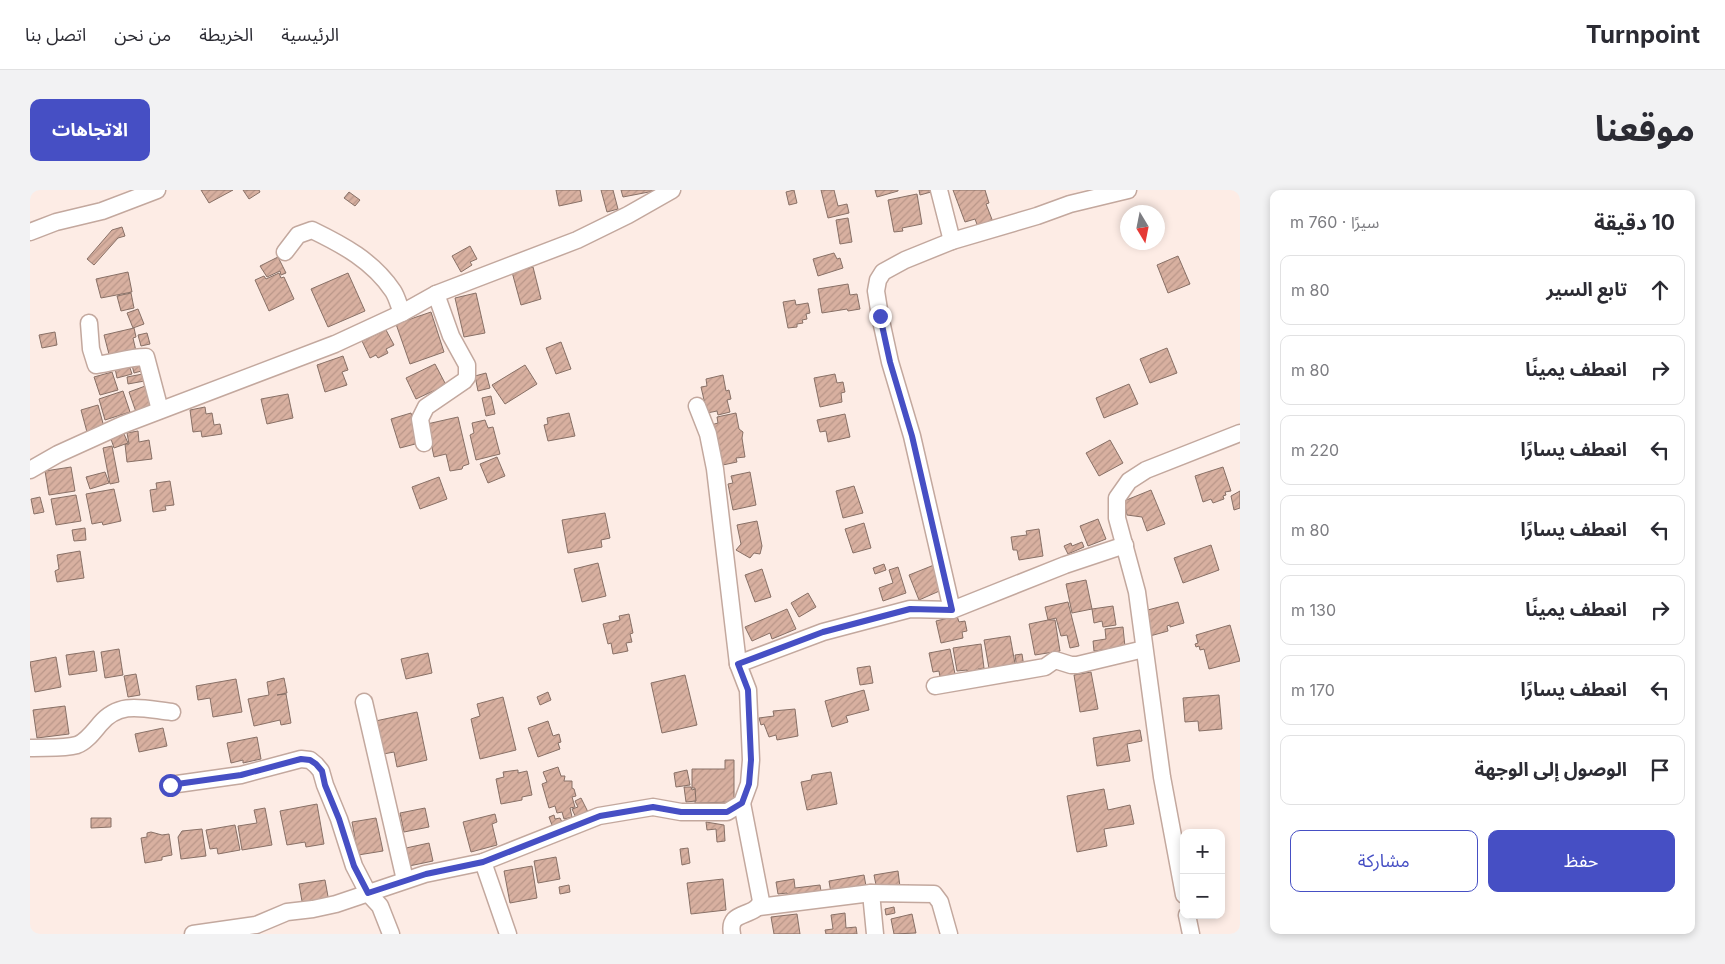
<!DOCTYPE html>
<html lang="ar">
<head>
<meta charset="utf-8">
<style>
  :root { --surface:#fff; --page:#f2f2f3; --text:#2b2b33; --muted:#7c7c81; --line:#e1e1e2; --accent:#464fc4 }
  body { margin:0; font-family:Inter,"Noto Sans Arabic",sans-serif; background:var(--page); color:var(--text); direction:rtl }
  .controls { position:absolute; right:15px; bottom:15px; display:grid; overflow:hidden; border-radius:10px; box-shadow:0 2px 8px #0003 }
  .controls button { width:45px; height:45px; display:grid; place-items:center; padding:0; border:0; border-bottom:1px solid var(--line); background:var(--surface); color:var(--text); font:25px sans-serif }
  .compass { position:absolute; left:1090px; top:15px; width:45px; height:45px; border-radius:50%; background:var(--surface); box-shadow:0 2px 8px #0003; rotate:170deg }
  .stop { position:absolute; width:15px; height:15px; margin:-11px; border:4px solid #464fc4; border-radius:50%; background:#fff }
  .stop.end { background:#464fc4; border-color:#fff; box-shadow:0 1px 5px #0008 }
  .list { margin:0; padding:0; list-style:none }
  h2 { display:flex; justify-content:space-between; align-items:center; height:65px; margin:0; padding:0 20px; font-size:21px }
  h2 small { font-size:16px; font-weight:400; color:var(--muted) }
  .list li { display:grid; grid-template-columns:32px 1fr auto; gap:15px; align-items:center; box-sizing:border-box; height:70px; margin:0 10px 10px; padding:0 10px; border:1px solid var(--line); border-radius:10px }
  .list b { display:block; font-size:19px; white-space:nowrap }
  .list em { font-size:16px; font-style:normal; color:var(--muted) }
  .actions { display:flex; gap:10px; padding:15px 20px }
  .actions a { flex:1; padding:11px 0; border:1px solid var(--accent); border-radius:10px; text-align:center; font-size:18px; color:var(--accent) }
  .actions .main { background:var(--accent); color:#fff }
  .icon { flex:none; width:28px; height:28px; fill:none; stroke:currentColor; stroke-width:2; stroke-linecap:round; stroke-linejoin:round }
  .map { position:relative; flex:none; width:1210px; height:744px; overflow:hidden; direction:ltr; border-radius:10px }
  header { display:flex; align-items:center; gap:30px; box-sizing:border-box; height:70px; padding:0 25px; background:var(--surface); border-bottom:1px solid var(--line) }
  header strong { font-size:24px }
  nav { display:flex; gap:28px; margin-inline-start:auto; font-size:18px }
  .intro { display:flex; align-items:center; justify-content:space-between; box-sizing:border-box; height:120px; padding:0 30px }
  h1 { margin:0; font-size:35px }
  .button { padding:12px 22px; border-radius:10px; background:var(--accent); color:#fff; font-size:18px; font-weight:700 }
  main { display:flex; gap:30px; padding:0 30px }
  aside { flex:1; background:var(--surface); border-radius:10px; box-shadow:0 2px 8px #0003 }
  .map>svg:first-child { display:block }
  .building { fill:url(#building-hatch); stroke:#887066 }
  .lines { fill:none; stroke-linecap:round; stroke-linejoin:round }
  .minor-casing { stroke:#c3a89e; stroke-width:19 }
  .minor { stroke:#fff; stroke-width:16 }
  .route { stroke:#464fc4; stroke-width:6 }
</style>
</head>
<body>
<header>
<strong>Turnpoint</strong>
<nav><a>الرئيسية</a><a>الخريطة</a><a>من نحن</a><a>اتصل بنا</a></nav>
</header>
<div class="intro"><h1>موقعنا</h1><a class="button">الاتجاهات</a></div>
<main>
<aside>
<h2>10 دقيقة<small>سيرًا · 760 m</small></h2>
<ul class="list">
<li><svg class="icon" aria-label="ahead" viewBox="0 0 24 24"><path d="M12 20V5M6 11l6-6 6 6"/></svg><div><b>تابع السير</b></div><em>80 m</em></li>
<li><svg class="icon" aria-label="right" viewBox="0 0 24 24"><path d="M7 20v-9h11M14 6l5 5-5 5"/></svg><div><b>انعطف يمينًا</b></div><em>80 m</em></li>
<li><svg class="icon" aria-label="left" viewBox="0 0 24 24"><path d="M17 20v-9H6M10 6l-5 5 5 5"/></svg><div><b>انعطف يسارًا</b></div><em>220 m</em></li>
<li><svg class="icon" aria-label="left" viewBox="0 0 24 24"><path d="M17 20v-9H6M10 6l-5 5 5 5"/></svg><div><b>انعطف يسارًا</b></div><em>80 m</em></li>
<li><svg class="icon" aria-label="right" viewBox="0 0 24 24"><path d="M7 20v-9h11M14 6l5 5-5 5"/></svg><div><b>انعطف يمينًا</b></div><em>130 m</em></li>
<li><svg class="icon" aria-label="left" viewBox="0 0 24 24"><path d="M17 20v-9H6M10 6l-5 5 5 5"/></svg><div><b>انعطف يسارًا</b></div><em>170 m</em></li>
<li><svg class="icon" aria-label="arrive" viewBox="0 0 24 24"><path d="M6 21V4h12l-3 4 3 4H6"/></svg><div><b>الوصول إلى الوجهة</b></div></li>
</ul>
<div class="actions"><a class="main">حفظ</a><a>مشاركة</a></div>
</aside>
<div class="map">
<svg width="1210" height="744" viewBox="0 0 1210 744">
  <defs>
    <pattern id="building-hatch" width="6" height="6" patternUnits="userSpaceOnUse" patternTransform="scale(1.25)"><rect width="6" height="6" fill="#d8b0a0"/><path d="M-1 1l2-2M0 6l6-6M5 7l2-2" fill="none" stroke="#b99689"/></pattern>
  </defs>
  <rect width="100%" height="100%" fill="#fdece5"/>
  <g class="building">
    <path d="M171,0H203L179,13Z"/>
    <path d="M213,0H229L230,2L219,9Z"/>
    <path d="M526,0H550L552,11L529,16Z"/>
    <path d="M571,0H583L588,19L577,22Z"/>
    <path d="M591,0H623L624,1L593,7Z"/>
    <path d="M764,0L767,13L759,15L756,2Z"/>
    <path d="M791,0H804L808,16L817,14L819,23L798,28Z"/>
    <path d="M845,0H868V1L847,7Z"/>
    <path d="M889,0H901V2L890,5Z"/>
    <path d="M923,0H955L959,13L956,14L963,32L948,37L945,29L935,32Z"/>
    <path d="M319,2L330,10L325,16L314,8Z"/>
    <path d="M887,4L892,34L872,38L873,41L864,42L858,10Z"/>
    <path d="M818,28L822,52L810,54L806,30Z"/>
    <path d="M92,37L95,46L88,48L64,75L57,69L82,40Z"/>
    <path d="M440,56L447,69L440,72L442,75L431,82L422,66Z"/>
    <path d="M804,63L807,69L810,68L813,78L788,86L783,69Z"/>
    <path d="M1148,66L1160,94L1138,103L1127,75Z"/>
    <path d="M248,67L256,83L251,85L250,81L237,87L230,76Z"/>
    <path d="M503,77L511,109L491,115L482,82Z"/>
    <path d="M98,82L102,102L71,108L66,89Z"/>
    <path d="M249,83L251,88L254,87L264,109L239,121L225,90L234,86L236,89Z"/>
    <path d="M318,83L335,121L298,137L281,99Z"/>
    <path d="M818,94L820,105L827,104L830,119L818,121L817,119L792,123L788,99Z"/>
    <path d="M101,103L104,118L91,121L87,106Z"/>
    <path d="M446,103L455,143L434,147L425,108Z"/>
    <path d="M765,110L766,115L778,113L780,123L776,124L777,129L772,130L773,133L767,134V137L758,138L753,112Z"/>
    <path d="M108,119L114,134L103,138L97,123Z"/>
    <path d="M401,122L414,162L380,174L366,134Z"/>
    <path d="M104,138L106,147L103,148L106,161L80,168L74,145Z"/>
    <path d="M356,140L364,155L356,159L358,163L348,168L346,165L340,168L332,151Z"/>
    <path d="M25,142L27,155L12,158L9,145Z"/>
    <path d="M117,143L120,154L111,156L108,145Z"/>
    <path d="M531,152L541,179L526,184L516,158Z"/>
    <path d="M1137,158L1147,183L1120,193L1110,169Z"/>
    <path d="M313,166L318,180L312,182L317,195L295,202L287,175Z"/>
    <path d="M114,172L115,180L104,183L102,175Z"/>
    <path d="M405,174L416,195L386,209L376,188Z"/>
    <path d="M99,175L102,184L87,188L85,178Z"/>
    <path d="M495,175L507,194L475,214L462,195Z"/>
    <path d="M82,182L88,200L70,205L64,187Z"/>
    <path d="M118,183L120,190L98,194L97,187Z"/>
    <path d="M456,183L460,198L448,201L445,186Z"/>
    <path d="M805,184L807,193L813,192L815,202L811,203L812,212L790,217L784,188Z"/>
    <path d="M693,185L696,201L699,200L701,209L697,210L700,222L688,225L687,221L677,223L671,197L677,196L676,189Z"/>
    <path d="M1099,194L1108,214L1074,228L1066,208Z"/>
    <path d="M118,195L125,215L106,222L99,202Z"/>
    <path d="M93,201L100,222L75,230L69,209Z"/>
    <path d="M258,204L263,228L237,234L231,209Z"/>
    <path d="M461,206L465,224L456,226L452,208Z"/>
    <path d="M68,215L74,237L57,242L51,220Z"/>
    <path d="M175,217L176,224L182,223L184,235L190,234L192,244L172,247L171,241L163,242L160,220Z"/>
    <path d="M381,223L389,253L370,258L361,229Z"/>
    <path d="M539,223L545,246L518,251L514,235L518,234L517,228Z"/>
    <path d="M706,223L709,239L713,242L712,248L715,267L706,268L707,272L688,276L681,235L688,233L687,227Z"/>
    <path d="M815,224L820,247L798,252L796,241L790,242L787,230Z"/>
    <path d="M428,227L439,274L433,276L432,279L420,281L416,264L404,267L397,234Z"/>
    <path d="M455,230L458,238L463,237L470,264L446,270L440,245L444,243L442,233Z"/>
    <path d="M108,241L109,252L119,250L122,269L97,272L95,254H99L97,243Z"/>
    <path d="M94,244L98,253L84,258L81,249Z"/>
    <path d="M1080,250L1093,273L1069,286L1056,263Z"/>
    <path d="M82,256L89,292L80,294L73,258Z"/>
    <path d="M467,267L475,286L458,293L450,274Z"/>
    <path d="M41,277L45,301L19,305L15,281Z"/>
    <path d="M1193,277L1201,301L1195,302L1196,305L1193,306L1194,309L1183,313L1181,309L1173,312L1165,286Z"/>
    <path d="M75,282L79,293L60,299L56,287Z"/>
    <path d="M720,282L726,315L703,320L698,294L703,293L701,286Z"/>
    <path d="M409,287L417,309L390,319L382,297Z"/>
    <path d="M140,291L144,315L135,316L136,320L123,322L120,300L127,299L126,293Z"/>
    <path d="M824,296L833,323L813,328L806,301Z"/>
    <path d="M84,299L91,331L73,335L72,332L62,334L56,304Z"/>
    <path d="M1121,300L1135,334L1117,341L1112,327L1097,325L1094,311Z"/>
    <path d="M1210,301V318L1204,320L1201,306Z"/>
    <path d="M46,305L51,331L26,335L21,309Z"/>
    <path d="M10,307L14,322L4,324L1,309Z"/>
    <path d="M575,323L580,348L571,350L572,357L538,363L532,330Z"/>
    <path d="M1068,329L1076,349L1058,356L1050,336Z"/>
    <path d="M727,331L732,356L730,364L724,363L720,368L706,360L711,354L707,335Z"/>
    <path d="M834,333L841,358L823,363L815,339Z"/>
    <path d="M55,338L56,350L44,351L42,340Z"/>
    <path d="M1009,339L1013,366L989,370L987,360H983L981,347L997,345L996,341Z"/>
    <path d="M1052,352L1054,357L1038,364L1034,356L1041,353L1042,356Z"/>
    <path d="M1181,355L1189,380L1153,393L1144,368Z"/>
    <path d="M50,361L54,388L27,392L25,381L29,379L27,365Z"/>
    <path d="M568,373L576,406L552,412L544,379Z"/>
    <path d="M854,374L856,380L845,384L843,378Z"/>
    <path d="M904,375L914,399L889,410L879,385Z"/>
    <path d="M868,377L876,403L853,411L849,398L863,393L859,380Z"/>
    <path d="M732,379L741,407L725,412L715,385Z"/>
    <path d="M1056,390L1062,419L1042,423L1036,394Z"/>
    <path d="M778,403L786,417L769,427L761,413Z"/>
    <path d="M1038,412L1049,456L1040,458L1037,445L1031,446L1026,428L1018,430L1015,417Z"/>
    <path d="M1148,412L1154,433L1140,437V435L1137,436L1138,441L1120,446L1114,421Z"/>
    <path d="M1083,416L1086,435L1073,437L1072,431L1064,433L1062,419Z"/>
    <path d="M757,419L766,439L742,449L740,443L722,451L715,437Z"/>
    <path d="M599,424L603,443L600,444L602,452L596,453L598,461L583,464L581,453L578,454L573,434L590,430L589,426Z"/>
    <path d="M927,426L929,432L935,431L937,441L932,442L933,448L911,453L906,431Z"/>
    <path d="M1018,430H1025L1030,461L1005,465L999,434Z"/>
    <path d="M1200,435L1210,471L1179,479L1174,459L1170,460L1169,456L1166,457L1165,454L1168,453L1166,445Z"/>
    <path d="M1093,437L1095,457L1064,461L1063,451L1076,449L1075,439Z"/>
    <path d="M980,446L986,479L960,484L954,450Z"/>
    <path d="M951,454L954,478L948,479V482L943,483L942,481L937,482V480L927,481L923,458Z"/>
    <path d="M89,459L93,485L75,488L71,462Z"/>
    <path d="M920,459L925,484L910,487L909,481L903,482L899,463Z"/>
    <path d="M64,461L67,481L39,485L36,465Z"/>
    <path d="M398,463L402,483L376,489L371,469Z"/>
    <path d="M992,464L994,477L987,479L985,465Z"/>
    <path d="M26,467L31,497L5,502L0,472Z"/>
    <path d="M840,476L843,493L830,495L827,478Z"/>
    <path d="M1061,482L1068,519L1050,522L1044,485Z"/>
    <path d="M106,484L110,505L98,507L94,486Z"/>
    <path d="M655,485L667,535L632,543L621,493Z"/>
    <path d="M254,488L257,503L247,505L256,504L261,533L251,535L250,530L224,536L218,509L239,505L237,492Z"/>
    <path d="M206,489L212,522L183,527L180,508L168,510L166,496Z"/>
    <path d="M834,500L839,520L816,526L818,532L802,537L795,511Z"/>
    <path d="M518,502L521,510L510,515L507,507Z"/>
    <path d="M1189,505L1192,539L1169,541L1168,531L1155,532L1153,508Z"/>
    <path d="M473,507L486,560L450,569L441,529L450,526L447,514Z"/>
    <path d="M35,516L39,544L7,548L3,520Z"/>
    <path d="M765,519L768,546L747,550L746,545L739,547L734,534L731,535L729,528L744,526L743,521Z"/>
    <path d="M387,522L397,570L367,577L364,562L348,565L341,532Z"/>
    <path d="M518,531L523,546L529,544L531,552L528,553L530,559L508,567L498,538Z"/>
    <path d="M133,538L137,556L109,562L105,544Z"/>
    <path d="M1110,540L1112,551L1097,554L1100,571L1067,576L1063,548Z"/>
    <path d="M227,547L231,569L213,573V570L201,573L197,553Z"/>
    <path d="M695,570H704V612L665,613V598H662V579H695Z"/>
    <path d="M528,577L531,586H535L534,591H542V598L544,599L546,606L542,607L545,617L540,618L542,627L534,629L532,622L527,623L525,616L519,618L512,594L517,592L513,582Z"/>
    <path d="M488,580V583L497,581L502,605L492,607V610L471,614L466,589L474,587L473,582Z"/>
    <path d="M657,580L660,595L646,597L644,583Z"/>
    <path d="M801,582L807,614L777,620L771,592L781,590L782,585Z"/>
    <path d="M654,597H661L662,600L665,599L666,611L656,612Z"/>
    <path d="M1074,599L1078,620L1100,615L1104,634L1074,639L1077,656L1047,662L1037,606Z"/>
    <path d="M551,608L558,622L546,628L542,619L548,617L545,611Z"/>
    <path d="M287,614L294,654L276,657L275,652L257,655L250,621Z"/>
    <path d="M235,618L242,655L212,660L208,636L227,633L224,620Z"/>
    <path d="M395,618L399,637L374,642L370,623Z"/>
    <path d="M465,624L467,632L462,634L467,655L441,662L433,632Z"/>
    <path d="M524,625L525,629L530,628L533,634L523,638L519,627Z"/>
    <path d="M61,628H81V637L61,638Z"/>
    <path d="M346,628L353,661L328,665L322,632Z"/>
    <path d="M676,632L694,635L695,651L687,652L686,639L677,640Z"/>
    <path d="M205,635L210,660L188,664L187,658L180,659L176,640Z"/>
    <path d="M172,639L176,666L151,669L148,647L152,641Z"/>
    <path d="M121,642L132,645L139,644L142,665L132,667V670L115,673L111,648L117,647V643Z"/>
    <path d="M399,653L403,671L379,676L376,658Z"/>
    <path d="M658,658L660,673L652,675L650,659Z"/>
    <path d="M526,667L530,689L508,693L504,671Z"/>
    <path d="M502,676L507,708L480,713L474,681Z"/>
    <path d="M868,681L870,697L879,695L880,705L849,710L844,685Z"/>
    <path d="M834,685L838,707L802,709L799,691Z"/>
    <path d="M693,689L696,720L661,724L657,693Z"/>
    <path d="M764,689L765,698L790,695L793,714L759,719L757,703L748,704L746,692Z"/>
    <path d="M295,690L299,712L273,717L269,694Z"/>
    <path d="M539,695L540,702L530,704L529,697Z"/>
    <path d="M864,717L865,723L856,725L855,719Z"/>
    <path d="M815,723L816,738L826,737L827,744H796L795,740L803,739L801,725Z"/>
    <path d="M767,724L770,744H744L741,727Z"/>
    <path d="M882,724L886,743L864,744L861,729Z"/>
  </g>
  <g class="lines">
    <g class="minor-casing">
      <g id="minor">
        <path d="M909,0L922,51"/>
        <path d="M0,42L26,32L72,21L127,0"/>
        <path d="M255,62L268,45L282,40C313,55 343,71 363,101C367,107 369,116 372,123"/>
        <path d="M59,133L61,159L66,175C83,173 99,167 116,167L130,220"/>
        <path d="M667,216L678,244L685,279L708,474"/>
        <path d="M394,253L390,229L396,217L434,191L437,187V175L421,146L406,104"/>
        <path d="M0,280L28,264L92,235L305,154L372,123L406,104L547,50L598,25L642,0"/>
        <path d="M922,420L882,246L860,172L850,126L846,101L848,90L853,82L875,70L922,51L1007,26L1040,14L1098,0"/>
        <path d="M905,496L1015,477L1025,470L1041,475H1047L1114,459"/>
        <path d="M334,512L375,690"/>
        <path d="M0,558C15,557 33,559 47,555C56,552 64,541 70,534C90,510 114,519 142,522"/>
        <path d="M140,595L211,585L271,569L280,570L286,575L291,581L295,595L309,629L324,676L338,703L350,716L361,744"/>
        <path d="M453,672L478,744"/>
        <path d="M841,703L845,744"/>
        <path d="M1154,705L1132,587L1107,402L1087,328V308L1099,291L1116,280L1210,243"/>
        <path d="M729,717L841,703L904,704L910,712L919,744"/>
        <path d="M1157,725L1161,744"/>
        <path d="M163,744L226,735L257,722L283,719L306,714L395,684L453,672L569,626L623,617L651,622H697L712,613L719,594L721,570L718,500L708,474L793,442L880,419L922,420L1035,375L1095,355"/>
        <path d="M702,744C697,719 725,729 731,711L712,613"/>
      </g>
    </g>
    <use href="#minor" class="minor"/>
  </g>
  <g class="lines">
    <path class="route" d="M140,595L211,585L271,569L280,570L286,574L292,581L295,595L309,629L324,676L338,703L396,684L453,672L570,626L623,617L651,622H697L712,613L719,594L721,570L718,500L708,474L793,442L880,419L922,420L882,246L860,172L850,126"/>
  </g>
</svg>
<div class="controls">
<button>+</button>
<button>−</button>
</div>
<svg class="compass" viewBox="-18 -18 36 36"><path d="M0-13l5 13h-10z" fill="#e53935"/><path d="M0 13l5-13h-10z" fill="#7c7c81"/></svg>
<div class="stop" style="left:140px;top:595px"></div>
<div class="stop end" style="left:850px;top:126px"></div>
</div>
</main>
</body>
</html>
